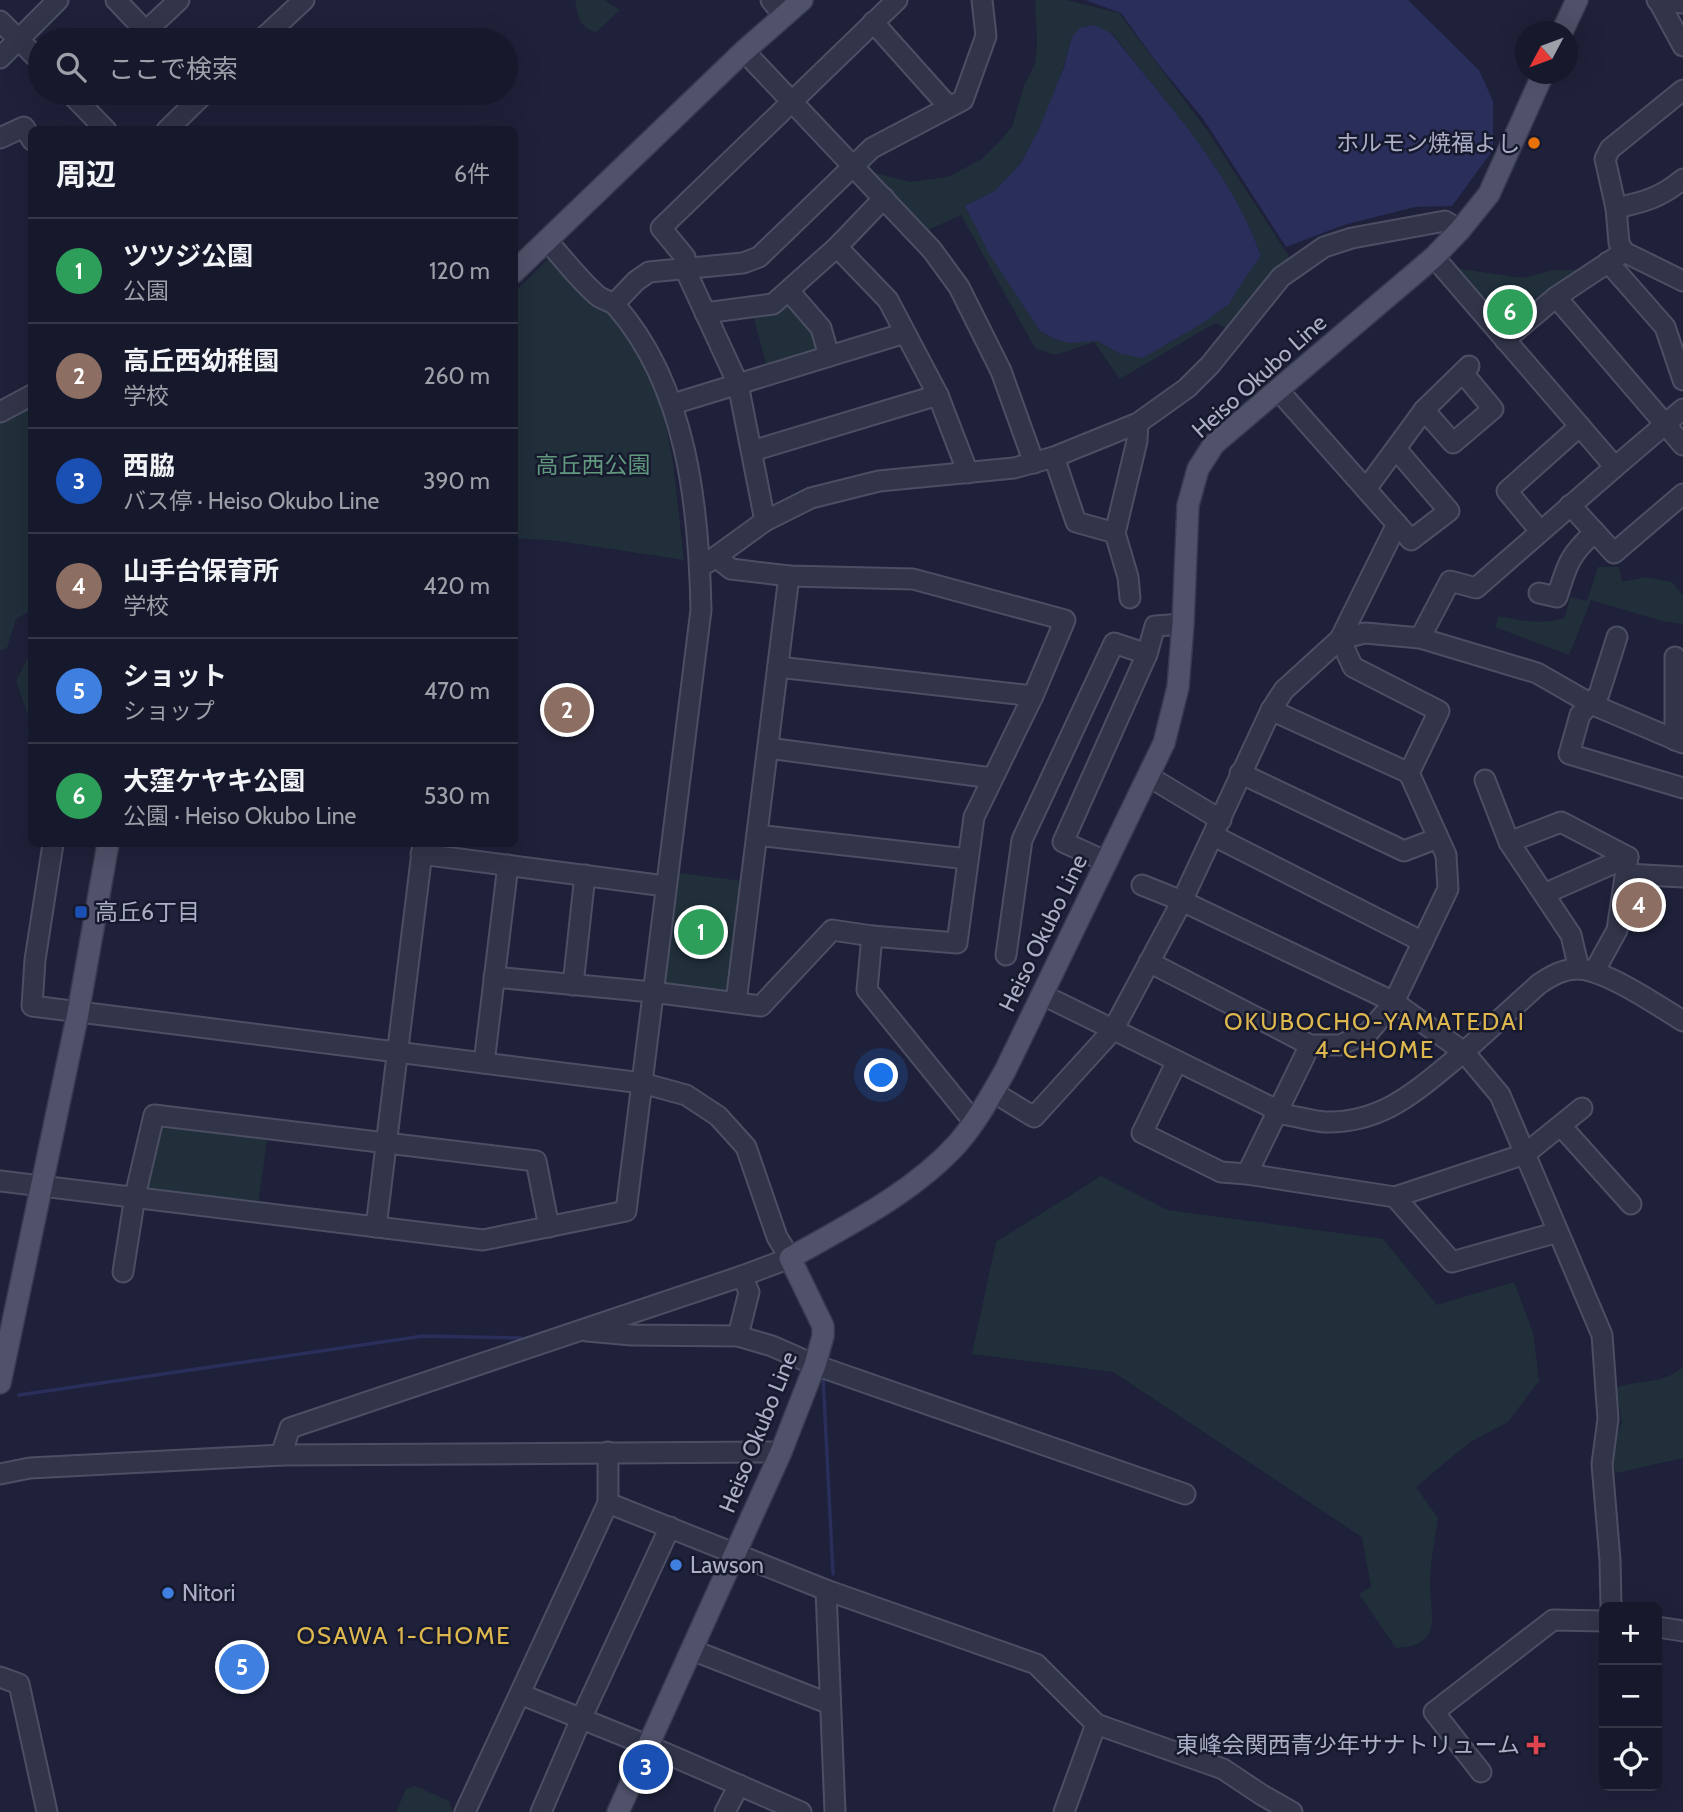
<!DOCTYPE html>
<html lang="ja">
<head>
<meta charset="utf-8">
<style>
  :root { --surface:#16192b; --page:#232637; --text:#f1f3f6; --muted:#9ea0a9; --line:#353847; --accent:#7884ff }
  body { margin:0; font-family:Cabin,"Noto Sans JP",sans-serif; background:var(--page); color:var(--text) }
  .controls { position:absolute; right:21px; bottom:21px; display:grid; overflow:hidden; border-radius:10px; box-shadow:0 7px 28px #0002 }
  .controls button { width:63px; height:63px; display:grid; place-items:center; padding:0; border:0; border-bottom:2px solid var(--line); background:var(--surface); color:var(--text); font:35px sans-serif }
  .compass { position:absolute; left:1515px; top:21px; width:63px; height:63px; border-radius:50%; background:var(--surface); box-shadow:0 7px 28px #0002; rotate:229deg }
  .you { position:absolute; left:882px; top:1076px; width:24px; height:24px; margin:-18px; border:5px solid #fff; border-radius:50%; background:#1a73e8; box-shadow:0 0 0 10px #1a73e833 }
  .badge { display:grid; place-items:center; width:46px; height:46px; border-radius:50%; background:var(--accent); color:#fff; font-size:23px; font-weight:700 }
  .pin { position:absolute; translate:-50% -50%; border:4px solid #fff; box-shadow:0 2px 7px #0006 }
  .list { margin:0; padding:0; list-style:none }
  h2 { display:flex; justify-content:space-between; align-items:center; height:91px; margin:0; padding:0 28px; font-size:30px }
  h2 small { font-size:23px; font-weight:400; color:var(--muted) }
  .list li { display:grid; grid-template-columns:46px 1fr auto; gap:21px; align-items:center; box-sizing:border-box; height:105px; padding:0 28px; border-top:2px solid var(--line) }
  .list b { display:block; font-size:26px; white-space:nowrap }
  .list p { margin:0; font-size:23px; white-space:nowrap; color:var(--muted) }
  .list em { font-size:23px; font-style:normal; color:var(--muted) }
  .icon { flex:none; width:38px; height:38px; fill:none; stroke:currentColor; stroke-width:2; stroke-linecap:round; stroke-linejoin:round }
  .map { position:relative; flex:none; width:1683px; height:1812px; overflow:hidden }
  .search { position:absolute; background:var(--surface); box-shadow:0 7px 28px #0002; left:28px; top:28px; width:490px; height:77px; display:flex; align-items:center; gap:18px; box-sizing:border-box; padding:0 24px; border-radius:38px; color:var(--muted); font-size:26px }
  .panel { position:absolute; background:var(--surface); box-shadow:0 7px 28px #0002; left:28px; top:126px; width:490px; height:721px; border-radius:10px }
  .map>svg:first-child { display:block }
  .green { fill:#202f3a; fill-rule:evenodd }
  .water { fill:#292e5a }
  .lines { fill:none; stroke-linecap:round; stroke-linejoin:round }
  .stream { stroke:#292e5a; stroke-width:3.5 }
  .minor-casing { stroke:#4c4f64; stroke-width:23 }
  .major-casing { stroke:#383b50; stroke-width:24 }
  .minor { stroke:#323449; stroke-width:19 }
  .major { stroke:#4f526a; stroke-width:21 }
  .food-dot { fill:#e8710a; stroke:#171a2e; stroke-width:2.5 }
  .transit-dot { fill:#1a4fb4; stroke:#171a2e; stroke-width:2.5 }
  .shop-dot { fill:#3f7fe0; stroke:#171a2e; stroke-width:2.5 }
  .health-dot { fill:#e0444e; stroke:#171a2e; stroke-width:2.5 }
  .labels { text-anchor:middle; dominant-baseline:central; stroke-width:5; stroke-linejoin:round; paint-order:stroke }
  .poi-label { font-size:23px; fill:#abaec6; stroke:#171a2e; text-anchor:start }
  .street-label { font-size:23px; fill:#abaec6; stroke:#171a2e }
  .park-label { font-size:23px; fill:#61997f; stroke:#171a2e }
  .neighbourhood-label { font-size:24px; letter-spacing:2px; fill:#deb84f; stroke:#171a2e }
</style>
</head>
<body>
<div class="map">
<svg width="1683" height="1812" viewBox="0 0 1683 1812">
  <rect width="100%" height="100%" fill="#1e2139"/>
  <g class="green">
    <path d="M577,0H604L620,10L596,32C580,28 579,18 575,3Z"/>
    <path d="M1035,0H1066L1119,13L1209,133L1290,258L1270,272L1228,329L1215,323L1120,379L1094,342L1055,355L1035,348L961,215L926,231L866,167L868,164L875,173L910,182L948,177L982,159L999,142L1012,127L1024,86L1035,64L1037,43ZM1112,33C1165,103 1232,172 1261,256L1245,278L1121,354C1114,350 1104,342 1095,341C1068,338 1068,349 1040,331L965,206C974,201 985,198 994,192C1032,165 1061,81 1072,37Z"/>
    <path d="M547,260H554L602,310L609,313L641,359L662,404L673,463L684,560L559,541L515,538V292Z"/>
    <path d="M1453,268L1523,278L1553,270H1580L1504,329Z"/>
    <path d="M781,304H791L812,327L818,347L814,355L767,368L753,314Z"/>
    <path d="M31,407V769V749L27,734L30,721L16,681L30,653L28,612L16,619L7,648L0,651V423Z"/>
    <path d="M1598,567H1619L1622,582L1645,577L1672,582L1683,596V624L1662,621L1591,600L1569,655L1495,627L1499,616C1522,621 1541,625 1565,618L1570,597L1587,601Z"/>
    <path d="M672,872L743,881L732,994L665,989L658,982Z"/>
    <path d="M155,1125L268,1133L258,1205L145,1194Z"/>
    <path d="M1101,1176L1167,1210L1383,1239L1437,1305L1514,1282L1533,1333L1539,1381L1508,1422L1470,1442L1416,1487L1438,1518C1435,1538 1431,1559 1430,1579C1429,1613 1446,1646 1396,1648L1359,1594L1371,1587L1362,1537L1113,1372L972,1354L996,1242Z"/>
    <path d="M1683,1367V1458L1616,1473L1609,1456L1622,1422L1615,1388C1639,1379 1663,1385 1683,1367Z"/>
    <path d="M415,1786L449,1801L453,1812H396L406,1789Z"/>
  </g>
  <g class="water">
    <path d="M1085,0H1408L1479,70L1493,101V150L1452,206L1415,207L1344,225L1286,247L1204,120L1154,59L1121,13Z"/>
    <path d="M1094,25L1111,33C1166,103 1232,172 1261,256L1245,278L1229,304L1206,321L1143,358L1121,354L1097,341L1069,343L1054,339L1040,331L990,255L965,206L995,191L1021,163L1040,127L1064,67L1072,37L1080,28Z"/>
  </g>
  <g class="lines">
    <g class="stream">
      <path d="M823,1376L833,1574"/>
      <path d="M19,1395L423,1336L521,1338"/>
    </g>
    <g class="minor-casing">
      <g id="minor">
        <path d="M116,0L154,40"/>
        <path d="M771,0L784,16"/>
        <path d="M1657,0L1683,3"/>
        <path d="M1659,2L1683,46"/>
        <path d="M0,21L40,61"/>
        <path d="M873,22L949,107"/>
        <path d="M146,31L179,0"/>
        <path d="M261,40L304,0"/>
        <path d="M744,51L932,250L959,287L1001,371L1034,463"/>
        <path d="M0,58L58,0"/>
        <path d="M1683,90L1610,149L1605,159L1616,208L1619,243L1624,252L1683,281"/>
        <path d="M70,93L106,130"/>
        <path d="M167,130L205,93"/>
        <path d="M0,138L24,127L32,140"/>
        <path d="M1616,208C1644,202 1660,198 1683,179"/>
        <path d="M837,247L888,300L938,395L968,473"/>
        <path d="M1434,257L1615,467L1683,409"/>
        <path d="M1608,262L1665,327L1683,380"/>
        <path d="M789,291L821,328L829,356"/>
        <path d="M1556,297L1683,445"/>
        <path d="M614,304L636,281L649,272L743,263L759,257L872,148L963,100L986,36L982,0"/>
        <path d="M705,313L773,304L837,247L884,198"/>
        <path d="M1505,340L1556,297L1624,252"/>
        <path d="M1278,390L1411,540L1449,511L1396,449"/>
        <path d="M673,404L905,333"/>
        <path d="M1424,410L1453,443L1493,409L1463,373"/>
        <path d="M0,412L32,395"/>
        <path d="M752,451L938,395"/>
        <path d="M1054,457L1076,522L1115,533L1128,577L1130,598"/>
        <path d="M1366,489L1424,410L1469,366"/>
        <path d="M1570,505L1614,553L1683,494"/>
        <path d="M765,521L738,384L685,269V257L661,228L897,0"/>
        <path d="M1540,531L1507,491L1580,426"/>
        <path d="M1115,533L1137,441L1138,423"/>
        <path d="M707,563L765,521L811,498L879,481L1014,468L1054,457L1138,423L1187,388L1210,365L1281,277L1324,247L1352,238L1445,221L1460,230"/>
        <path d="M1539,593L1557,597C1567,565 1569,555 1595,532"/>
        <path d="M1617,637L1599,694L1580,715L1569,754L1683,788"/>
        <path d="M1420,638L1450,581L1476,588L1615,467"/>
        <path d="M1340,639L1365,633L1420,638L1537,673L1591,704L1683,743"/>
        <path d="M1340,639L1397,524"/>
        <path d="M778,667L1033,696"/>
        <path d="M1675,740V657"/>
        <path d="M768,748L992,778"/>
        <path d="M1240,773L1404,851L1438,838"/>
        <path d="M1148,776L1221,820"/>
        <path d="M1485,780L1509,842L1571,935L1579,969"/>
        <path d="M757,835L968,859"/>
        <path d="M1214,836L1423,942"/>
        <path d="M1509,842L1561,822L1628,857L1617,930L1594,972"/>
        <path d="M53,844L35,960L32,1006L642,1083L686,1095L718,1116L746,1147L777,1237L790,1258L742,1276L290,1428L281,1455"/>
        <path d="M421,854L665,886"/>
        <path d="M1107,862L1063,842L1147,654L1155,626L1183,624"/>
        <path d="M1626,874L1683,877"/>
        <path d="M1544,894L1628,857"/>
        <path d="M872,936L867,990L974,1122"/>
        <path d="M1006,955L1022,840L1114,643L1147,654"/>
        <path d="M1149,962L1310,1045H1340L1368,1033L1394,1002L1448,889L1446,855L1409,773L1271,710"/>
        <path d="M494,977L652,992L761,1006L832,930L872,936L957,943L974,817L1033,696L1065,620L913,579L789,576L731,569L716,557"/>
        <path d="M573,985L585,875"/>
        <path d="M1043,995L1287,1115C1299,1117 1312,1121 1325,1122C1386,1123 1419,1088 1464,1052L1394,1002L1182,901L1142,885"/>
        <path d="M736,1002L789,576"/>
        <path d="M1177,1061L1142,1133L1221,1172L1247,1174L1395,1197L1452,1262L1558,1232"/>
        <path d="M484,1063L508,865"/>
        <path d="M993,1092L1034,1117L1113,1030L1182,901L1271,710L1284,690L1340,639L1353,667L1439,711L1409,773"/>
        <path d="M1561,1126L1631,1204"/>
        <path d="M1247,1174L1310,1045"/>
        <path d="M0,1181L483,1240L626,1211L701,610C699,507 687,387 616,306C611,301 603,300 598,296C579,280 564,259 547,241"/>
        <path d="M1395,1197L1525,1154L1582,1108"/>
        <path d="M376,1227L423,844"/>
        <path d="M123,1272L135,1196L154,1115L536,1161L549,1227"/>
        <path d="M587,1331L632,1335L738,1336L772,1346L815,1365L1185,1494"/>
        <path d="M738,1336L749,1292L742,1276"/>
        <path d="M0,1474L30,1468L281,1455L781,1452"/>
        <path d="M608,1503L826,1590L1036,1664L1096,1724L1064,1812"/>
        <path d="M826,1590L835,1812"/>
        <path d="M1611,1607L1610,1560L1602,1464L1608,1419L1602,1335L1500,1095L1464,1052L1539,984C1551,976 1564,968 1580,969C1609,972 1657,1005 1683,1021"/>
        <path d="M1657,1627L1683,1631"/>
        <path d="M692,1650L830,1704"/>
        <path d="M0,1677L19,1684L47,1812"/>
        <path d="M520,1694L649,1746L801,1812"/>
        <path d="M1096,1724L1223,1769L1262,1795L1292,1812"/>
        <path d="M1481,1772L1434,1712L1553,1620L1604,1621"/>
        <path d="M465,1812L608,1503V1452"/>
        <path d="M541,1812L581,1719L670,1527"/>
        <path d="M725,1812L739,1785"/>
      </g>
    </g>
    <g class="major-casing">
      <g id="major">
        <path d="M1562,32L1577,0"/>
        <path d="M514,272L744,51L802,0"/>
        <path d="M0,1383L78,1013L108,844"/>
        <path d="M618,1812L781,1452L815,1365L823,1336V1326L790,1258C848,1225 913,1193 958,1143C977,1121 991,1095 1005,1071L1164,743L1178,687L1183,624L1188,505L1198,469L1214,444L1434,257L1460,230L1489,194L1543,74"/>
      </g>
    </g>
    <use href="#minor" class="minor"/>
    <use href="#major" class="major"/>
  </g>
  <circle class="food-dot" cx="1534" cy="143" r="7"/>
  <rect class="transit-dot" x="74" y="905" width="14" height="14" rx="3.5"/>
  <g class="shop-dot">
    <circle cx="676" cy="1565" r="7"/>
    <circle cx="168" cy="1593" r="7"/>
  </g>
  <path class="health-dot" d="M1532.5 1734.5h7v7h7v7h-7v7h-7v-7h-7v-7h7z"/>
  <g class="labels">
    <g class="poi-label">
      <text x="1520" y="143" text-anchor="end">ホルモン焼福よし</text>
      <text x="95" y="912">高丘6丁目</text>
      <text x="690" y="1565">Lawson</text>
      <text x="182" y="1593">Nitori</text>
      <text x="1520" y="1745" text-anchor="end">東峰会関西青少年サナトリューム</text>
    </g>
    <g class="street-label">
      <text transform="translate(1259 376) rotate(-42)">Heiso Okubo Line</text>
      <text transform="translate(1043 933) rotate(-64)">Heiso Okubo Line</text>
      <text transform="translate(758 1432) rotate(-68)">Heiso Okubo Line</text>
    </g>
    <g class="park-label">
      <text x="593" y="465">高丘西公園</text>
    </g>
    <g class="neighbourhood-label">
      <text x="1375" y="1021">OKUBOCHO-YAMATEDAI<tspan x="1375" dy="28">4-CHOME</tspan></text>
      <text x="404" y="1635">OSAWA 1-CHOME</text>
    </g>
  </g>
</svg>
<div class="controls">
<button>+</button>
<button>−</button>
<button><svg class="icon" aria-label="locate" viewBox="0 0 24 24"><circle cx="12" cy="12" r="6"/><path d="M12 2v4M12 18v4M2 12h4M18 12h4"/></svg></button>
</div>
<svg class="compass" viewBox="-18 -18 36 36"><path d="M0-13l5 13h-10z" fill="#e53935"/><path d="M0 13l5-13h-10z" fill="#9ea0a9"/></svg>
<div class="you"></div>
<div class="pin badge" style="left:701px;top:932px;background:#2e9e5b">1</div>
<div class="pin badge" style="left:567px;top:710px;background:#8d6e63">2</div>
<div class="pin badge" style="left:646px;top:1767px;background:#1a4fb4">3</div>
<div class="pin badge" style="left:1639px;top:905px;background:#8d6e63">4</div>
<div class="pin badge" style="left:242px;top:1667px;background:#3f7fe0">5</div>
<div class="pin badge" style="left:1510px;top:312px;background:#2e9e5b">6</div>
<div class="search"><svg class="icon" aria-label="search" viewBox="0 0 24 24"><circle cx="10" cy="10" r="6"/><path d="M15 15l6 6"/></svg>ここで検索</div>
<section class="panel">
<h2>周辺<small>6件</small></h2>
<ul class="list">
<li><span class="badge" style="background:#2e9e5b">1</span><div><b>ツツジ公園</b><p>公園</p></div><em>120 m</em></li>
<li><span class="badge" style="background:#8d6e63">2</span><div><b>高丘西幼稚園</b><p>学校</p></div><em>260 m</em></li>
<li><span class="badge" style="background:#1a4fb4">3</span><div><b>西脇</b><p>バス停 · Heiso Okubo Line</p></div><em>390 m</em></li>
<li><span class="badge" style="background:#8d6e63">4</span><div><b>山手台保育所</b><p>学校</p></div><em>420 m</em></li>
<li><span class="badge" style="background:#3f7fe0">5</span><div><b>ショット</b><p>ショップ</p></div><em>470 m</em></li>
<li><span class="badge" style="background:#2e9e5b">6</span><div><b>大窪ケヤキ公園</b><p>公園 · Heiso Okubo Line</p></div><em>530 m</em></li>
</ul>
</section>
</div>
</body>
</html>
